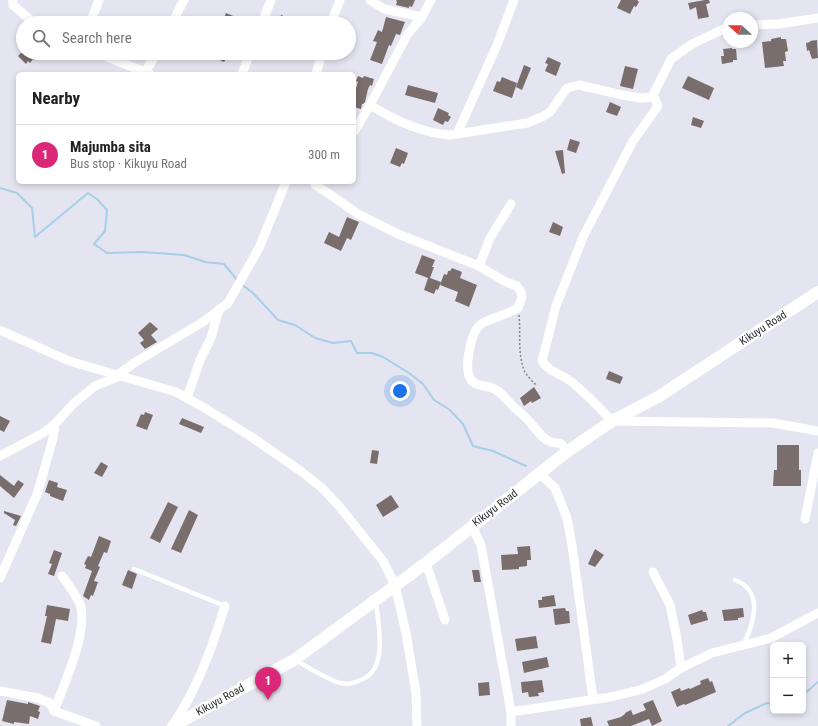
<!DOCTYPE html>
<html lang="en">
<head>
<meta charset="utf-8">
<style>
  :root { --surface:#fff; --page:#f6f6f6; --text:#222; --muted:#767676; --line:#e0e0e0; --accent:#db2777 }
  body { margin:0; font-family:"Roboto Condensed",sans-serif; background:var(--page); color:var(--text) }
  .controls { position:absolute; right:12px; bottom:12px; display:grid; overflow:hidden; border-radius:6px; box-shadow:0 2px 6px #0003 }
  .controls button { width:36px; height:36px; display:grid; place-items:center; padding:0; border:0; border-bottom:1px solid var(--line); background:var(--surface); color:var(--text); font:20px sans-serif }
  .compass { position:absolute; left:722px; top:12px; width:36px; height:36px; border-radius:50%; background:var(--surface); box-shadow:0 2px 6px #0003; rotate:291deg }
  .you { position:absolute; left:400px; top:391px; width:14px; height:14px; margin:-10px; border:3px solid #fff; border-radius:50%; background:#1a73e8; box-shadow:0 0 0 6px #1a73e833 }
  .badge { display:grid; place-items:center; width:26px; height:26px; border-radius:50%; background:var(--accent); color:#fff; font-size:13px; font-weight:700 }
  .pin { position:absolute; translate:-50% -33px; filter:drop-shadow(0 1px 2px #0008) }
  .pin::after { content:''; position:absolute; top:21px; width:14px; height:12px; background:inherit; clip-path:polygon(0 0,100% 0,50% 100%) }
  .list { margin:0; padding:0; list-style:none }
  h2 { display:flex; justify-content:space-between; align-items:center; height:52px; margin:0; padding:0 16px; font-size:17px }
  h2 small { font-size:13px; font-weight:400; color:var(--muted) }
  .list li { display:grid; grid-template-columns:26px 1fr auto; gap:12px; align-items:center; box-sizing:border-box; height:60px; padding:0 16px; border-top:1px solid var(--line) }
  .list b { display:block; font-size:15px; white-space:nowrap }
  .list p { margin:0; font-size:13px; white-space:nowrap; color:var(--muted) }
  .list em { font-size:13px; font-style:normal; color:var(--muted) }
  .icon { flex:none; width:22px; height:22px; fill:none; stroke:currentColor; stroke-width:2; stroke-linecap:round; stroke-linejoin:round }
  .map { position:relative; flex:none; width:818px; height:726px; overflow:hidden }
  .search { position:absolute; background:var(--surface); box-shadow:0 2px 6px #0003; left:16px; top:16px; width:340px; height:44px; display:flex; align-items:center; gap:10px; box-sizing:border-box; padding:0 14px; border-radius:22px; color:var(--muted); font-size:15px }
  .panel { position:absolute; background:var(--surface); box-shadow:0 2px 6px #0003; left:16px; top:72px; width:340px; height:112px; border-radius:6px }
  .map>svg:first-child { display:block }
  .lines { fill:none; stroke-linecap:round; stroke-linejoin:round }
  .stream { stroke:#a6d0e6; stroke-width:2 }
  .building { fill:#796e6b }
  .path { stroke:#85868d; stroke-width:1.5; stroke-dasharray:2 2; stroke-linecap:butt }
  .service { stroke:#fff; stroke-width:4.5 }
  .minor { stroke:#fff; stroke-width:9 }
  .secondary { stroke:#fff; stroke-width:12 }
  .labels { text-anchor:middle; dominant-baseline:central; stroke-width:4; stroke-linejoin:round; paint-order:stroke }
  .street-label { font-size:11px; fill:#2e2e32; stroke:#fff }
</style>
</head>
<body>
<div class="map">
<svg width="818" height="726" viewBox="0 0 818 726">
  <rect width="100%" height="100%" fill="#e4e5f0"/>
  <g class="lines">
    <g class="stream">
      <path d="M0,188L17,193L32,208L35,237L88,193L97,199L107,210L105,231L94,244L107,253L143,252L184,255L205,262L224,264L238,281"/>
      <path d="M241,284L253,293L278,320L295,325L315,338L333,343L351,341L357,353H372L383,357L409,373L423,384L434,400L450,410L463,424L473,446L493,451L526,466"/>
      <path d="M803,695L818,682"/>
      <path d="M728,726L745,713L767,703L773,704"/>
    </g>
  </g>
  <g class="building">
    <path d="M396,0H415L412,7L409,6V8L396,5L397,2Z"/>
    <path d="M621,0H637L639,2L636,7L634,6L630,14L617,8Z"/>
    <path d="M705,0H709L710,3L706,4L709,17L698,19L696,7L690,10L688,3Z"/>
    <path d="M226,13L250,23H222Z"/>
    <path d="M281,15L301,23H278Z"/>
    <path d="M386,17L405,22L400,35L396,34L391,46L389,45L382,64L370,60L377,42L373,41L378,30L382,32Z"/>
    <path d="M781,37V39H786L788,51L785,52L786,61H783L784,66L765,68L762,42L771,41V39Z"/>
    <path d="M817,40L818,58L812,59L809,50L807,51L806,43L810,42V41Z"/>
    <path d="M732,48V49H736L737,60H733V62L722,64L721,56H724L723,49Z"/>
    <path d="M21,53H41L34,60L33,59L30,63L28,61L26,64L18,56Z"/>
    <path d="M211,53H232L229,60L226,59L224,62L215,58L216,55Z"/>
    <path d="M548,57L561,63L556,76L545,71L548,64L545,63Z"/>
    <path d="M524,65L531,68L522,90L516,87Z"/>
    <path d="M625,66L638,69L633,89L620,86Z"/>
    <path d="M358,76L363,78L364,76L374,79L372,86L370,85L368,89L365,102L363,104H362L361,109L354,107V94L358,82L356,81Z"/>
    <path d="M688,76L714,88L709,100L682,88Z"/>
    <path d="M502,77L517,83L512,98L493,91L497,81L500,82Z"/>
    <path d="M408,85L438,93L435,103L405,95Z"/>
    <path d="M610,102L621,107L617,116L606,112Z"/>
    <path d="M438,108L449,113L448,115L451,117L448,122L445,121L443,125L433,120Z"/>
    <path d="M693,117L704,121L701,128L691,125Z"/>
    <path d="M570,139L580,142L576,153L567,150Z"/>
    <path d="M396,148L408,153L404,164L402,163L400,167L390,163Z"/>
    <path d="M563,150L565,173L562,174L555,151Z"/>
    <path d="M347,217L359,222L351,240L347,238L341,251L324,243L329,232L339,237Z"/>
    <path d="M553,222L563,227L560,236L549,232Z"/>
    <path d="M422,255L435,260L432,267H434L430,278L441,282L438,290L436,289L434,294L424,290L428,278L415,273Z"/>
    <path d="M452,268L462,272L460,278L477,285L469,307L455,301L458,292L440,285L444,274L447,275L448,271H450Z"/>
    <path d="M150,322L158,329L151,335L157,342L145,349L140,343L144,340L138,333Z"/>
    <path d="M609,371L623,377L620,384L606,379Z"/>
    <path d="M534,387L541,398L532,403L531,401L524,406L520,398Z"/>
    <path d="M145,412L153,415L147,430L136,426L141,414L144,415Z"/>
    <path d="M0,416L10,421L4,432L0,430Z"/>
    <path d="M182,418L204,427L201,433L179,424Z"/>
    <path d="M777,445H799V470H801V486H773L774,470H777Z"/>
    <path d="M372,450L379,451L377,464L370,463Z"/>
    <path d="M101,462L108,466L102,477L94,473Z"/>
    <path d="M0,475L14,486L18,480L24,484L14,498L0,486Z"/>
    <path d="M49,480L58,483L57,487L67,490L63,501L50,496V494L45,492Z"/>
    <path d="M391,495L399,507L383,517L376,505Z"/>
    <path d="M168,502L178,507L160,543L150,538Z"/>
    <path d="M189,510L198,515L181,553L171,549Z"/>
    <path d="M4,511L21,516L16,526L13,525L15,520L4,513Z"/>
    <path d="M99,536L111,541L107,553L104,552L98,566L100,567L94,581L98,582L93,596L91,595L89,600L83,596L92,571L85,568L86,565L84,564L88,556L91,557Z"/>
    <path d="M530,546L531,560H527V566L519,567V569L502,570L501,555L518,554L517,547Z"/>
    <path d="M595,549L604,555L595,567L588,564Z"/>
    <path d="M54,550L62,553L54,576L48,574L52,564L49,563Z"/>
    <path d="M128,570L137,574L132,589L122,585Z"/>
    <path d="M472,570H479L481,582H474Z"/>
    <path d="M554,595L556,606L539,608L538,600H542V597Z"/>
    <path d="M47,605L70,609L68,621L56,619L51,644L41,642L47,616H45Z"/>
    <path d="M565,608L566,611H569L570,623L555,625L553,609Z"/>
    <path d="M743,608L744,617L738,618V620L724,621L722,610Z"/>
    <path d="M702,610L703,612H706L708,620L691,625L688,615Z"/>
    <path d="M536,636L538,648L517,651L515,639Z"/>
    <path d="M547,657L549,667L524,673L522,662Z"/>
    <path d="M708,678L710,682L712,681L716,692L685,705L684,704L677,707L671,692L680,688L681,691L689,688L690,689L701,684L700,681Z"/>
    <path d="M542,680L544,692L538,693L539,696L529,697L528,692L522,693L521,682Z"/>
    <path d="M489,682L490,695L479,696L478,683Z"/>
    <path d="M7,700L28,704V702L40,706L38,711L40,712L38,719L30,716L29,724L14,722V724L2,721Z"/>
    <path d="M653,700L662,721L652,726L649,719L631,726H609L607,721L621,717L625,714V713L631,710L633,715L646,710L643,704Z"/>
    <path d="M591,717L593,726H581L580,719Z"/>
  </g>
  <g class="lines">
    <path class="path" d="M519,315C521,334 517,355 525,372C528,377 533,382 537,386"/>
    <g class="service">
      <path d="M134,569L225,606"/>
      <path d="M735,580C764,591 754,622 744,644"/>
      <path d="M296,660C309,668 323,677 337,682C344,685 352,684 358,681C390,672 378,626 376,601"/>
    </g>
    <g class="minor">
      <path d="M13,0V5L34,23"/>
      <path d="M370,0L384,9L422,17"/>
      <path d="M90,23L99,0"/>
      <path d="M172,23L184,0"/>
      <path d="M262,23L271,0"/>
      <path d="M331,23L340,0"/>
      <path d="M752,25L778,24L818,18"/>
      <path d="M728,27L692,44L671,59L652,97L655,99L658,106L633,141L583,237L556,306L542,361C549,372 559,373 569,380C585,392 598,406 612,421L773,423L818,431"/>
      <path d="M97,53L150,74"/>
      <path d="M145,72L157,53"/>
      <path d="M242,74L250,53"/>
      <path d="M316,74L322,53"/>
      <path d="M370,105C394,120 422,133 450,135L527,123L542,117L550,112L567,88L579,85L622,95L641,98L652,97"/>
      <path d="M354,132L370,105L407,35L422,17L431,0"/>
      <path d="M457,134L497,45L514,0"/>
      <path d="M315,185L325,191L358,214L398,234L479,266L504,281L517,286L521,292L522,297L518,308C485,326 474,313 468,359C467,367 467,376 473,382C480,387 489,385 496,390C503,394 509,403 516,409C519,412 524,415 527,419C538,430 543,444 560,443L568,451"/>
      <path d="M479,266L490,238L511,204"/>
      <path d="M0,330L69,361L176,392L203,407L250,436L302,472L322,488L339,506L383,561L395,585L406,633L416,693L417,726"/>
      <path d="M119,374L134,363L203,322L228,303L259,248L286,182"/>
      <path d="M187,398L200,360L211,338L219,309"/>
      <path d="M0,456L43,433L55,424L73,404L95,386L122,375"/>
      <path d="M540,474L555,488L567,518L572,545L592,692L594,699"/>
      <path d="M805,519L818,453"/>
      <path d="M472,526L481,545L511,712V726"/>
      <path d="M426,563L445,620"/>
      <path d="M653,572L670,605L677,639L681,668"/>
      <path d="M62,576C68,584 76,595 80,604C89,630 64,685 54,711L96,726"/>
      <path d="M0,578L38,492L53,438L55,424"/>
      <path d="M0,691L38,698L50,703L54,711"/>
      <path d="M511,712L611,697L643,689L665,679L681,668L712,653L771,638L818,613"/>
      <path d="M172,726C180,714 188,701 194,688C207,662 216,634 225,606"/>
    </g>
    <path class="secondary" d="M173,726L294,660L426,563L568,451L612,421L658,397L818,292"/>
  </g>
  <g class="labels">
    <g class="street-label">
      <text transform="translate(763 328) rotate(-33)">Kikuyu Road</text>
      <text transform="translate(495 508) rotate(-37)">Kikuyu Road</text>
      <text transform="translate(220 700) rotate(-29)">Kikuyu Road</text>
    </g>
  </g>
</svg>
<div class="controls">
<button>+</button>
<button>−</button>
</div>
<svg class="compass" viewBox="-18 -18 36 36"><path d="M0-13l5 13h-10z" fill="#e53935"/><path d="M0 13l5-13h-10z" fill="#767676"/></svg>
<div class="you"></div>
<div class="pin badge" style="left:268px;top:700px">1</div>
<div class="search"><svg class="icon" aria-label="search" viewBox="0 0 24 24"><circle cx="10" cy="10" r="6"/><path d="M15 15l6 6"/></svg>Search here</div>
<section class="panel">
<h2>Nearby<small></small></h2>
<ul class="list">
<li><span class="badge">1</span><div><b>Majumba sita</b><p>Bus stop · Kikuyu Road</p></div><em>300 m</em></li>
</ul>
</section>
</div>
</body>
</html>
